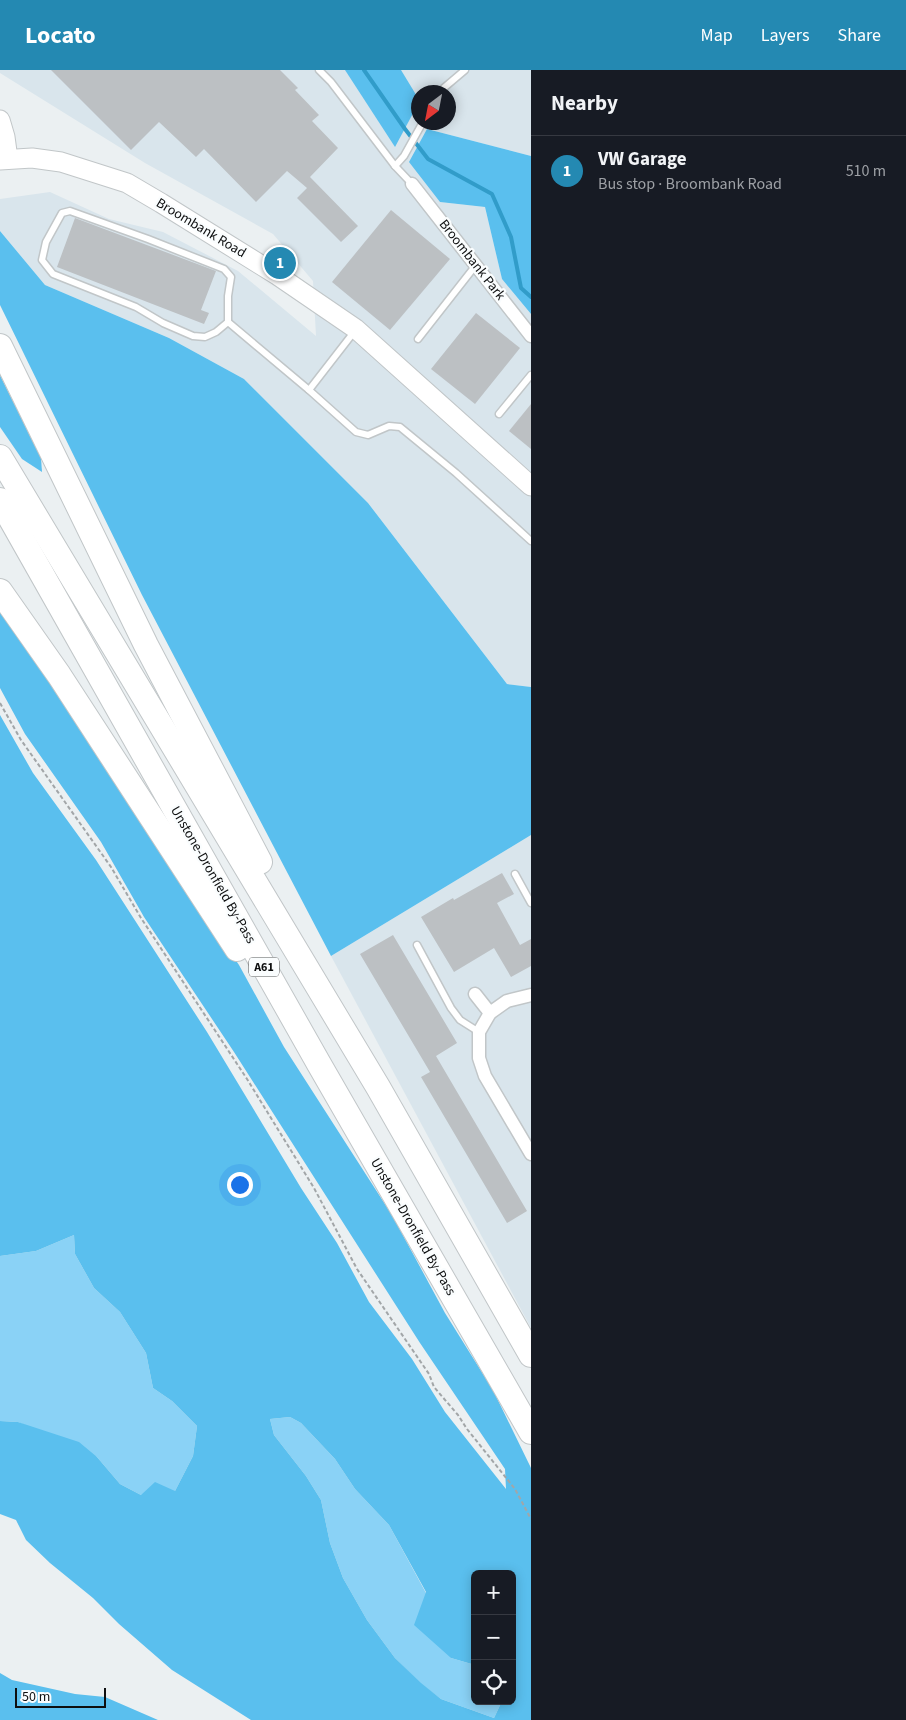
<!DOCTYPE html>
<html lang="en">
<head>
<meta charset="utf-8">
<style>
  :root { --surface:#171b24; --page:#20242c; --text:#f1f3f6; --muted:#9ea1a6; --line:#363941; --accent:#2489b2 }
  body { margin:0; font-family:"Source Sans 3",sans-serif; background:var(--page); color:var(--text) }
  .controls { position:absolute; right:15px; bottom:15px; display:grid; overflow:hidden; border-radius:8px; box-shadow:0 2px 12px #0003 }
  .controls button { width:45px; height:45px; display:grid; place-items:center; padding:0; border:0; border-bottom:1px solid var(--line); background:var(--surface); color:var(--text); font:25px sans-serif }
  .compass { position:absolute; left:411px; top:15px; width:45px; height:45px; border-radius:50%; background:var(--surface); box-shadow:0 2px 12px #0003; rotate:212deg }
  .scale { position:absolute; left:15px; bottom:12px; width:91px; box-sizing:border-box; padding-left:5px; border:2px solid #0e0f10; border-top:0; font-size:14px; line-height:18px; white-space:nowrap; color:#0e0f10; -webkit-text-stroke:4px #fafdfe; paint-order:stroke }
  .you { position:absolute; left:239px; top:1114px; width:18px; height:18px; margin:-12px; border:4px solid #fff; border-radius:50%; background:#1a73e8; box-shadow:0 0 0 8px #1a73e833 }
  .badge { display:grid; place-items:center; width:32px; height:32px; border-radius:50%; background:var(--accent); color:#fff; font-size:16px; font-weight:700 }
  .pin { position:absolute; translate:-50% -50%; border:2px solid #fff; box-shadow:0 1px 5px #0006 }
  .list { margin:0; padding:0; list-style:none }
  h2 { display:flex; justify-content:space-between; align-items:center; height:65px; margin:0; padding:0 20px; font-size:21px }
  h2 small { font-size:16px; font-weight:400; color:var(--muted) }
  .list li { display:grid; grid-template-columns:32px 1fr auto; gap:15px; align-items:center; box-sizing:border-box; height:70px; padding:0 20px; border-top:1px solid var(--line) }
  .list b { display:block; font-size:19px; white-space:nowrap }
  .list p { margin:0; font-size:16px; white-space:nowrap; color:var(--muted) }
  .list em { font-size:16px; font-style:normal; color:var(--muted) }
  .icon { flex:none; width:28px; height:28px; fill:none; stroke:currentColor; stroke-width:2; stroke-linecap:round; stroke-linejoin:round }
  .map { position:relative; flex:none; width:531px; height:1650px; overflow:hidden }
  header { display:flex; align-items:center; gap:30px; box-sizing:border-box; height:70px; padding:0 25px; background:var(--accent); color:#fff }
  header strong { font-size:24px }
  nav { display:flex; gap:28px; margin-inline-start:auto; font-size:18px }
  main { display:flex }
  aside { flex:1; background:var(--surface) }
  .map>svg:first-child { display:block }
  .built { fill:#d9e5ec; fill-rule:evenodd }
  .green { fill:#8ad2f6 }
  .forest { fill:#5abfee; fill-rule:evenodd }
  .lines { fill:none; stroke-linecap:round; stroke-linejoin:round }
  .stream { stroke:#319cc9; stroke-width:4 }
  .building { fill:#bcc0c3 }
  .lane-casing { stroke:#c1c6c8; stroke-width:9 }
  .street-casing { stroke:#c1c6c8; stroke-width:15 }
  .secondary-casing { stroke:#c1c6c8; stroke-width:21 }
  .highway-casing { stroke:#c1c6c8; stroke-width:26 }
  .path { stroke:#a2a6a8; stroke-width:2; stroke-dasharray:4 2.5; stroke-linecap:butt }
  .lane { stroke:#fff; stroke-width:6 }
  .street { stroke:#fff; stroke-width:12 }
  .secondary { stroke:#fff; stroke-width:19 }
  .highway { stroke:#fff; stroke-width:24 }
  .labels { text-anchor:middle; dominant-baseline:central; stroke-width:4.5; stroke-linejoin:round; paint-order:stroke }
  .shield { fill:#fafdfe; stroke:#555657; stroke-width:1 }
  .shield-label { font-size:12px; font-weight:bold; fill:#0e0f10 }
  .street-label { font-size:14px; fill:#0e0f10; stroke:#fafdfe }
</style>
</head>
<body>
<header>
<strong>Locato</strong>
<nav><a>Map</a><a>Layers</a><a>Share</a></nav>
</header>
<main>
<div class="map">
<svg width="531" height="1650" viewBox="0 0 531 1650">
  <rect width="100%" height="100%" fill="#ebf0f2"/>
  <g class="built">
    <path d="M0,0H531V86L427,59L440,132L485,137L502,209L531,244V617L507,614L368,433L244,309L169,268L45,215L0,161V129L50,122L109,149L163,162L238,201L316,266L313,211L273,164L145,93L0,3ZM418,22H448V52H418Z"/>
    <path d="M531,765V1258L331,886Z"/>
  </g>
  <g class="green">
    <path d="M74,1165L75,1184L94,1218L120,1242L146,1283L153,1318L172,1331L197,1356L193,1386L175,1421L141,1425L120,1414L97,1387L18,1352L0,1351V1186L36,1181Z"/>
    <path d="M290,1347L301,1353L335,1389L355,1419L389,1455L426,1523L451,1588L475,1595V1631H502L494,1648L441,1629L421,1614L395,1588L367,1550L343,1508L330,1473L321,1430L306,1406L274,1365L270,1349Z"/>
  </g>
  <g class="forest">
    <path d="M345,0H401L418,28V34L395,77Z"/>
    <path d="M427,59L531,86V244L502,209L485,137L440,132L409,92Z"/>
    <path d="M0,161L45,215L169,268L244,309L368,433L507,614L531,617V765L331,886L142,525L0,235Z"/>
    <path d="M0,305L41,388L42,402L22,389L0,357Z"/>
    <path d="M0,538L66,633L164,784L239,895L284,977L392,1145L445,1243L493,1320L531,1398V1650H251L172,1600L119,1554L93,1528L50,1493L26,1470L16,1450L0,1444V1351L18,1352L79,1372L97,1387L120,1414L141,1425L155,1412L175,1421L193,1386L197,1356L172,1331L153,1318L146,1283L120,1242L94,1218L75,1184L74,1165L36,1181L0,1186V645L33,703L96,790L207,962L301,1118L337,1173L369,1232L412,1289L445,1342L506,1419L505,1399L420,1273L234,982L144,847L101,772L25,664L0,618ZM290,1347L301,1353L335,1389L355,1419L389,1455L426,1522L414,1555L451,1588L475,1595V1504H512V1631H502L494,1648L441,1629L421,1613L395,1588L367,1550L343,1508L330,1473L321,1430L306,1406L274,1365L270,1349Z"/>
    <path d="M0,1603L12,1610L75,1624L105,1627L158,1650H0Z"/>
  </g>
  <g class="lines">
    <path class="stream" d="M364,0L405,59L428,89L492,124L511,167L521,218L531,227"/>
  </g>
  <g class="building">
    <path d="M51,0H280L298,18L295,20L319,45L312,51L338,78L310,107L358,156L341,172L297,128L307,118L287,101L256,132L204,79L196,87L159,52L131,80Z"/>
    <path d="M391,140L450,189L390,260L332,212Z"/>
    <path d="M75,148L216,201L201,240L209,243L204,254L57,197Z"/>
    <path d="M476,243L520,278L475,334L431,299Z"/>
    <path d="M531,334V379L509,361Z"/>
    <path d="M502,803L514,824L497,833L520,875L531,869V896L511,907L494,878L454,902L421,847L453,828L454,830Z"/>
    <path d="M393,865L457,973L436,986L527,1141L507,1153L421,1007L430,1002L360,884Z"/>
  </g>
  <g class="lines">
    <g class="lane-casing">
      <g id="lane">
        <path d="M319,0L331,12L395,96L412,114"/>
        <path d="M439,22L465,0"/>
        <path d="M395,96L404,86L423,52"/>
        <path d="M70,141L148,169L224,199L231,207L228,226V252L216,262L205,267L193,266L163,253L136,237L53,204L42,190L46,172L62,143Z"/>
        <path d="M228,252L309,320L356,362L368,365L389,356L400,357L456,403L531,471"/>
        <path d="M418,269L476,195"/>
        <path d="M309,320L354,262"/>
        <path d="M499,344L531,305"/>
        <path d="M515,804L531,833"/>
        <path d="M417,875L451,938L460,950L479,962"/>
      </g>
    </g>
    <g class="street-casing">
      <g id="street">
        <path d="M412,114L531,266"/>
        <path d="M475,924L490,943"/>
        <path d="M531,925L507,931L490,943L479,962V988L485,1006L531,1084"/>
      </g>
    </g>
    <g class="secondary-casing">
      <g id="secondary">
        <path d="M0,50L5,67L8,89"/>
        <path d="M0,90L32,88L61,92L127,113L161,133L277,205L356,259L531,416"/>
      </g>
    </g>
    <g class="highway-casing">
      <g id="highway">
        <path d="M0,276L146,575L260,792"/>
        <path d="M0,387L378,1017L531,1285"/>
        <path d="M0,430L319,994L531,1362"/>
        <path d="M0,521L59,605L237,879"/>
      </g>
    </g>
    <path class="path" d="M0,633L21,670L111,797L141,848L247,1009L314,1118L357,1199L429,1304L434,1317L458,1345L467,1359L515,1419L531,1449"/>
    <use href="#lane" class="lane"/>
    <use href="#street" class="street"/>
    <use href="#secondary" class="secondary"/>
    <use href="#highway" class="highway"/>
  </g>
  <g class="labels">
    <rect class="shield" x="249" y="887.5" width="30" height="19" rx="4"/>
    <g class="shield-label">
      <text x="264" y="897">A61</text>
    </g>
    <g class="street-label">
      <text transform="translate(201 158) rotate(31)">Broombank Road</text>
      <text transform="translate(472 190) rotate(52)">Broombank Park</text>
      <text transform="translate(213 805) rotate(60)">Unstone-Dronfield By-Pass</text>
      <text transform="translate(413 1157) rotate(60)">Unstone-Dronfield By-Pass</text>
    </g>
  </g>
</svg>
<div class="controls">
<button>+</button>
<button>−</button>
<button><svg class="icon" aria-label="locate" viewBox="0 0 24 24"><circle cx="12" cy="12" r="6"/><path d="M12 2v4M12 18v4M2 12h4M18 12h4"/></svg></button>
</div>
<svg class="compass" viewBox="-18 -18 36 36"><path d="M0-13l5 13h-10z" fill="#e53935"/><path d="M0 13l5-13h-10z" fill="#9ea1a6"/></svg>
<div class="scale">50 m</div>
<div class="you"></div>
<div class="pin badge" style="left:280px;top:193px">1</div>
</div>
<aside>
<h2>Nearby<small></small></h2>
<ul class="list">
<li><span class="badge">1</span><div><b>VW Garage</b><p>Bus stop · Broombank Road</p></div><em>510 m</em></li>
</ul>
</aside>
</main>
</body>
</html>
